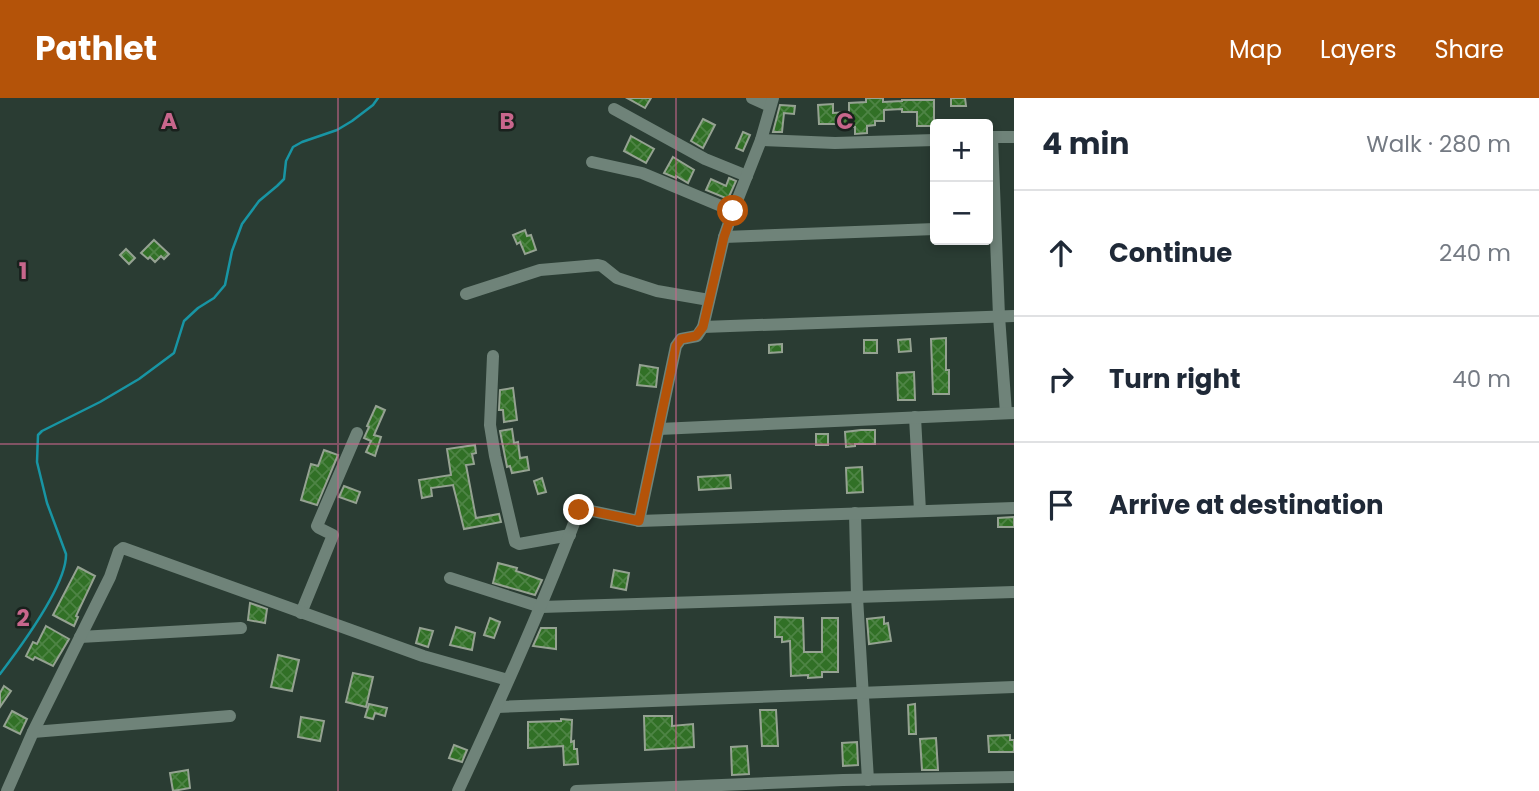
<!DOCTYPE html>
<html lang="en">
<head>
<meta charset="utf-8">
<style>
  :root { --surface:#fff; --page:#f2f2f3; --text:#1f2937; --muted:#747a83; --line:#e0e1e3; --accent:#b45309 }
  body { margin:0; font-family:Poppins,sans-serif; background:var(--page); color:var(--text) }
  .controls { position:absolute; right:21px; top:21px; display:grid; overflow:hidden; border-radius:7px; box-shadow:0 4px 10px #0003 }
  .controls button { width:63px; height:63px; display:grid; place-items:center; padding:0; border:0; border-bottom:2px solid var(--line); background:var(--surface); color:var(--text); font:35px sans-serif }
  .stop { position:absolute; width:21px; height:21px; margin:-16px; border:5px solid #b45309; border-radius:50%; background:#fff }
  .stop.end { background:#b45309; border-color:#fff; box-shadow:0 2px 7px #0008 }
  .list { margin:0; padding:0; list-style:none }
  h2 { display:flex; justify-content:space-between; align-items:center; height:91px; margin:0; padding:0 28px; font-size:30px }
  h2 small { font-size:23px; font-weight:400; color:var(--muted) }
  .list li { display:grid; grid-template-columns:46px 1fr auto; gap:21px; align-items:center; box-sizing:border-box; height:126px; padding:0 28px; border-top:2px solid var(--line) }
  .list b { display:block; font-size:26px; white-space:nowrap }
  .list em { font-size:23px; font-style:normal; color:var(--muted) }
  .icon { flex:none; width:38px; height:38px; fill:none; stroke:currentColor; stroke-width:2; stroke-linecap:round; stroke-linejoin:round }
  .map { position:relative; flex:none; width:1014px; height:693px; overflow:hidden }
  header { display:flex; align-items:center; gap:42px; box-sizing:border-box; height:98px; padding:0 35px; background:var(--accent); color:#fff }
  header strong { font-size:33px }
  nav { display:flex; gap:38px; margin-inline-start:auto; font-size:24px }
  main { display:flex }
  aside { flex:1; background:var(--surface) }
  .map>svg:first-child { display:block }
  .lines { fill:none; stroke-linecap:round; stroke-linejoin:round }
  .stream { stroke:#1895a4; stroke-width:2.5 }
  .building { fill:url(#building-cross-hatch); stroke:#95a292; stroke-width:2 }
  .minor { stroke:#6f8379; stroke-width:12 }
  .route { stroke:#b45309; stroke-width:9 }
  .grid { fill:none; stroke:#c8668c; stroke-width:2; stroke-opacity:0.55 }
  .grid-label { font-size:23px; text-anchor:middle; font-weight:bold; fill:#c8668c; stroke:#19211d; stroke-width:5; stroke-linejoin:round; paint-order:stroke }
</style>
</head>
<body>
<header>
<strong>Pathlet</strong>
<nav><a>Map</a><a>Layers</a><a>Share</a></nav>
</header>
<main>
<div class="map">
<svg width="1014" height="693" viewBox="0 0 1014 693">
  <defs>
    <pattern id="building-cross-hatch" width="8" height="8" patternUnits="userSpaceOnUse" patternTransform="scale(1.75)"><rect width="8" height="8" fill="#317026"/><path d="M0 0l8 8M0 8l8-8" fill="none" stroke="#4e8445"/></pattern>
  </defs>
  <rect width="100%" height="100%" fill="#2a3c33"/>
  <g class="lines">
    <path class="stream" d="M0,576C19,551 67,486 66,456L47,405L37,364L38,337L42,333L100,304L139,281L174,255L184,223L198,210L214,200L225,187L232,153L242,126L259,103L277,88L284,81L286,63L293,49L302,44L337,32L352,23L373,7L378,0"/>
  </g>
  <g class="building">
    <path d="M627,0H651L645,10Z"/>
    <path d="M866,0H883V4L902,3V2H934V28H917V14H902V11L884,12V23H875V27L867,28V35L855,36V29H845V26H819L818,7L833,6V15L849,14V5L866,4Z"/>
    <path d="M951,0H965L966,8H951Z"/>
    <path d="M780,7L795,8L794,16L784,15L782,34H773Z"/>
    <path d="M703,21L715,27L703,50L691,43Z"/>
    <path d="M743,34L750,37L743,53L736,50Z"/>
    <path d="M631,38L654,51L646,65L624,53Z"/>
    <path d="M673,59L694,72L688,85L676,78V80L664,75Z"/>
    <path d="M729,80L736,83L728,101L706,92L711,81L726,88Z"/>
    <path d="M525,132L527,138L531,137L536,152L525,156L520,144L517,146L513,137Z"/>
    <path d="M154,142L169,156L164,161L161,158L155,164L150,159L148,161L141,155Z"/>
    <path d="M126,151L135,160L129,166L120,157Z"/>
    <path d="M946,240V272H949V296H933L931,241Z"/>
    <path d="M910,241L911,253L899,254L898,242Z"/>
    <rect x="864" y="242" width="13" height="13"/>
    <path d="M782,246V254L769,255V247Z"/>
    <path d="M640,267L658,270L656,289L637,287Z"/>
    <path d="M914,274L915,302H898L897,275Z"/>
    <path d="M513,290L517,322L504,324L503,312H499L500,292Z"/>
    <path d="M376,308L385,312L374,337L381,339L375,358L366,354L371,343L364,340L369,329L367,328Z"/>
    <path d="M512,331L514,345L518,344L520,360L527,359L529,372L512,375L510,368L507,369L500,333Z"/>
    <path d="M861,332H875V346H855V348L846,349L845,334Z"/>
    <rect x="816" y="336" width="12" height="11"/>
    <path d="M475,347L476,355L472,356L474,366L466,367L476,420L499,416L501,424L464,431L453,387L431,390L432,398L422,400L419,382L451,377L447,351Z"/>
    <path d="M324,352L338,357L317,407L301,402L311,366L318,368Z"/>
    <path d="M862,369L863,394L847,395L846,370Z"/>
    <path d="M730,377L731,390L699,392L698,379Z"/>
    <path d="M542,380L546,394L538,396L534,383Z"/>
    <path d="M344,388L360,394L356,405L339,399Z"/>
    <path d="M1014,419V429H998V420Z"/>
    <path d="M498,465L517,470L516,473L542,482L535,497L493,485Z"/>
    <path d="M78,469L95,478L76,518L78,519L74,528L53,517Z"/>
    <path d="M614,472L629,475L626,492L611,489Z"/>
    <path d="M250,505L267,511L265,525L248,522Z"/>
    <path d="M775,519L803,520L804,554H822V520H838V574H822V579L808,580V577L791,578L790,543L782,544V539H775Z"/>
    <path d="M884,519V526L888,525L891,543L869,546L867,521Z"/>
    <path d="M490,520L500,524L494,540L484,537Z"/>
    <path d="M46,528L69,541L53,568L35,559L33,562L26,558L33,544L37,546Z"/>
    <path d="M456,529L475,535L472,552L450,547Z"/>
    <path d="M420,530L433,533L428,549L416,545Z"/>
    <path d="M541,530H556V551L533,548Z"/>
    <path d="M278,557L299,562L292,593L271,589Z"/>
    <path d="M353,575L373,579L366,609L346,604Z"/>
    <path d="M4,588L11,593L0,609V595Z"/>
    <path d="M369,606L387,610L385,618L375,615L373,621L365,619Z"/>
    <path d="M915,606L916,636H909L908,607Z"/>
    <path d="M760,612H776L778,648H762Z"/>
    <path d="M12,613L27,621L20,636L4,628Z"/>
    <path d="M644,618H672V628L693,626L694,649L645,652Z"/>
    <path d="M301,619L324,623L320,643L298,639Z"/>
    <path d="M561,621L572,622L571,644L574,643V651H577L578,666L564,667L563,648L528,650V624L561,623Z"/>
    <path d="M1010,637V642H1014V654H989L988,638Z"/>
    <path d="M936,640L938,672H922L920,641Z"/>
    <path d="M857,644L858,667L843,668L842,645Z"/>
    <path d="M454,647L467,652L462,664L449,660Z"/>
    <path d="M747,648L749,676L732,677L731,649Z"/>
    <path d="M188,672L190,690L173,693L170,675Z"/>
  </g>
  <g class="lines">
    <g class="minor">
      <path d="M752,0L770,8"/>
      <path d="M614,11L705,61L747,78"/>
      <path d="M988,39H1014"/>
      <path d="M992,39L999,218L1006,315"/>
      <path d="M761,42L835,45L935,42"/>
      <path d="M592,64L642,75L733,113"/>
      <path d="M724,139L935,131"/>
      <path d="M466,196L540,172L598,167L602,168L617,180L657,193L709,202"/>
      <path d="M703,229L1014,218"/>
      <path d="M493,258L490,327L495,358L515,444L519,446L570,437"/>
      <path d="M915,319L920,413"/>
      <path d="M659,331L1014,315"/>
      <path d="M855,415L857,499L868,682"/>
      <path d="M639,423L1014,410"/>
      <path d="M450,480L541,509L1014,494"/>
      <path d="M301,515L333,437L319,430L317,428L357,335"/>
      <path d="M80,539L241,530"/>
      <path d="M497,609L1014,589"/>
      <path d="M33,634L230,618"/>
      <path d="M7,693L33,634L110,479L119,453L123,450L423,558L508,582"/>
      <path d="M458,693C501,601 543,507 579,412L582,411L639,423L676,248L681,241L697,238L703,229L724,139L733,113L761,42L773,0"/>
      <path d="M576,693L843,682L1014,679"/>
    </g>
  </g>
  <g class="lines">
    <path class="route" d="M579,412L582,411L639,423L676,248L681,241L696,238L703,229L724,139L733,113"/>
  </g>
  <path class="grid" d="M338,0V693M676,0V693M0,346H1014"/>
  <g class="grid-label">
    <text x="169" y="31">A</text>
    <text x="507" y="31">B</text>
    <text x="845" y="31">C</text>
    <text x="23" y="181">1</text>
    <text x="23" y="528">2</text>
  </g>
</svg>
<div class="controls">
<button>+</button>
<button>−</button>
</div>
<div class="stop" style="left:733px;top:113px"></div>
<div class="stop end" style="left:579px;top:412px"></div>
</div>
<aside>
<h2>4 min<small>Walk · 280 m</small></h2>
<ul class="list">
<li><svg class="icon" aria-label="ahead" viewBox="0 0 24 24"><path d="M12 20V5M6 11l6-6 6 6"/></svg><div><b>Continue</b></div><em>240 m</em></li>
<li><svg class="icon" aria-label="right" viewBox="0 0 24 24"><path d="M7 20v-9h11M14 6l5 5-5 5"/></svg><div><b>Turn right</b></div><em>40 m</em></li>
<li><svg class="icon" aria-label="arrive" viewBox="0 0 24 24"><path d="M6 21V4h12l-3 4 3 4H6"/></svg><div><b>Arrive at destination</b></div></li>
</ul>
</aside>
</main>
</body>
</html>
